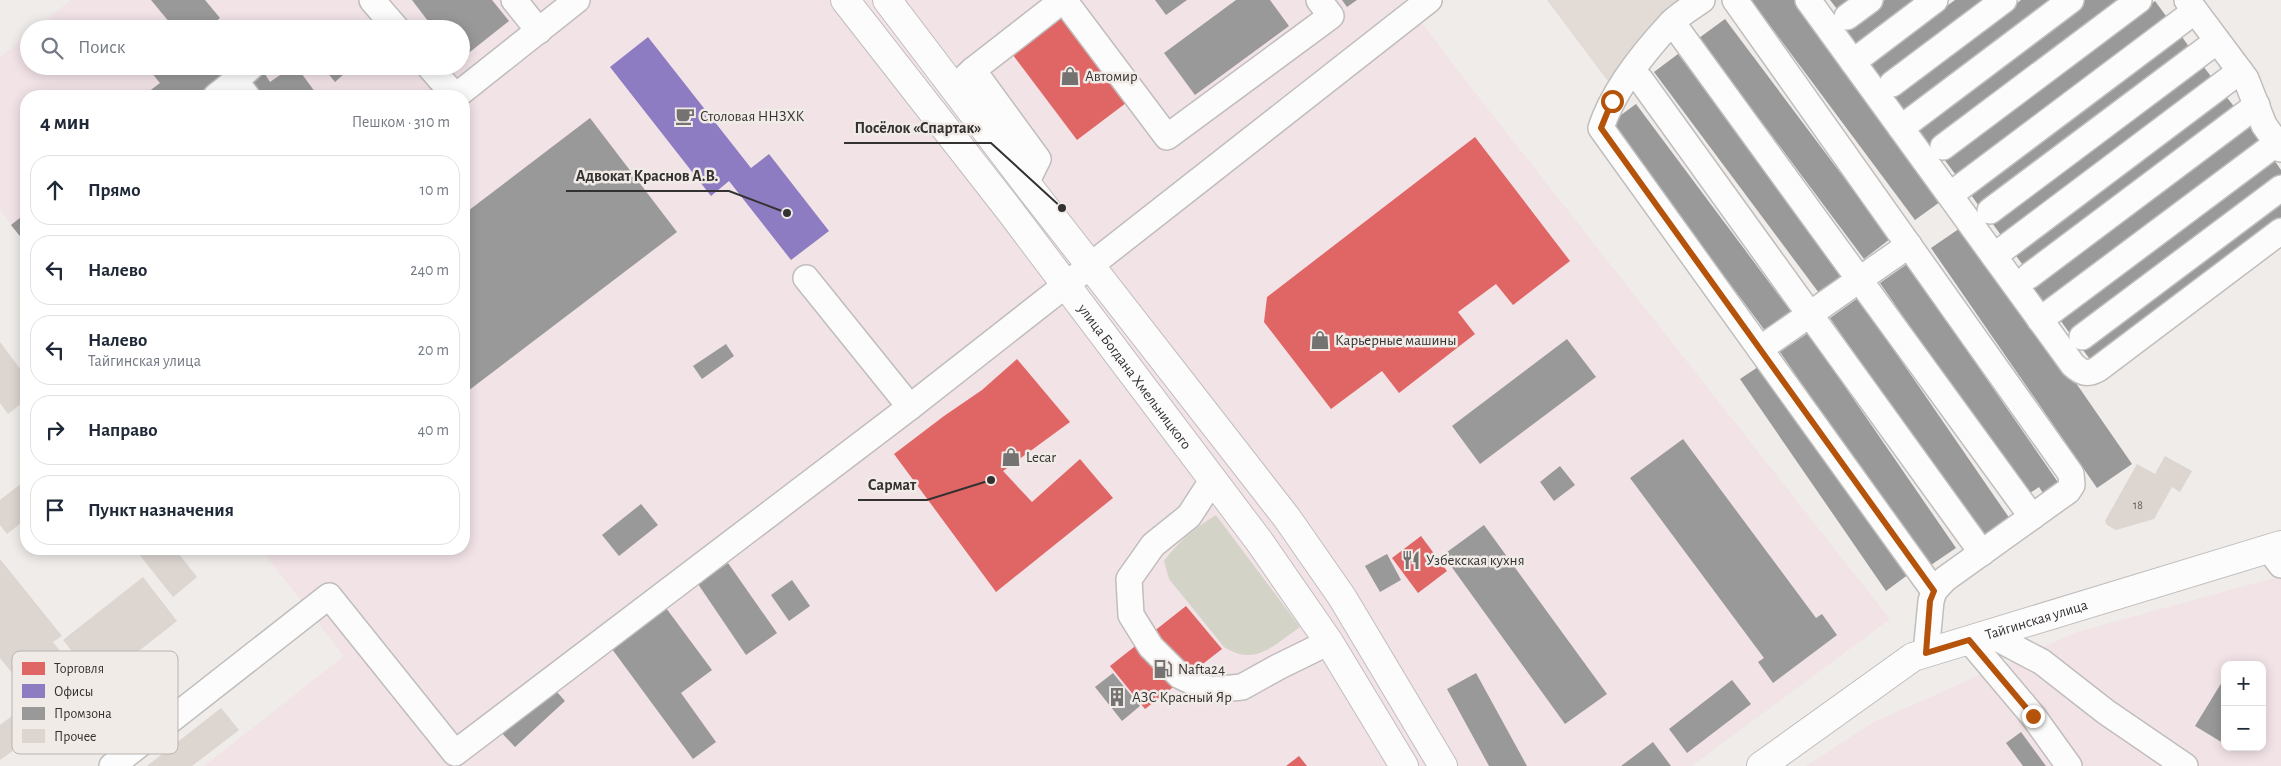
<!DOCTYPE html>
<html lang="ru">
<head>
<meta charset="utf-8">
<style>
  :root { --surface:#fff; --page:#f2f2f3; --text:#1f2937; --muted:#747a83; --line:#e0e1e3 }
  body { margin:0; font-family:"Alegreya Sans",sans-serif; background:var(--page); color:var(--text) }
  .controls { position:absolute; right:15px; bottom:15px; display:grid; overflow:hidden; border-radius:10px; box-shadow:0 2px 12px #0003 }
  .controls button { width:45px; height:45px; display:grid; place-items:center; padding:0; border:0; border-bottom:1px solid var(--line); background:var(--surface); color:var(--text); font:25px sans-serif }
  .stop { position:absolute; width:15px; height:15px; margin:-11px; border:4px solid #b45309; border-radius:50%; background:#fff }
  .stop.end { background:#b45309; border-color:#fff; box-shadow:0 1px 5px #0008 }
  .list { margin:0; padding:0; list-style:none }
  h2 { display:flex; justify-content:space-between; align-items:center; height:65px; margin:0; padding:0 20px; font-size:21px }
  h2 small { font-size:16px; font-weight:400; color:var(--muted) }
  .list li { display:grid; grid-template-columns:32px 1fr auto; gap:15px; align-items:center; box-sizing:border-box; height:70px; margin:0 10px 10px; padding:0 10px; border:1px solid var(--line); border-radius:20px }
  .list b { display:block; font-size:19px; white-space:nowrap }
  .list p { margin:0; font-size:16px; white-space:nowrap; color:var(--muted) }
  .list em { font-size:16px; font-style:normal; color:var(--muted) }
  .icon { flex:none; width:28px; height:28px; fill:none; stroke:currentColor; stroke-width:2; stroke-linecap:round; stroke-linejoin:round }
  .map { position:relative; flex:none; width:2281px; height:766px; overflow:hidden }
  .search { position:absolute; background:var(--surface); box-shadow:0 2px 12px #0003; left:20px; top:20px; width:450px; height:55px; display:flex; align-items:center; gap:12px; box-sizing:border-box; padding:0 18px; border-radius:28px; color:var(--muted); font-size:19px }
  .panel { position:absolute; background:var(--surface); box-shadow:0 2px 12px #0003; left:20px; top:90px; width:450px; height:465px; border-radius:20px }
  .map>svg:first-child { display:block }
  .built { fill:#e3dbd6 }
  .industrial { fill:#f2e3e7; fill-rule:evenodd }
  .green { fill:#d3d4c7 }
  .shops { fill:#e06666 }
  .offices { fill:#8e7cc3 }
  .industry { fill:#999 }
  .building { fill:#dcd5d0 }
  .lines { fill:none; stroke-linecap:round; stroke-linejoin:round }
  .minor-casing { stroke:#c0bebc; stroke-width:28 }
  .major-casing { stroke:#c0bebc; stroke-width:30 }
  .highway-casing { stroke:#c0bebc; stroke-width:30 }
  .minor { stroke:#fdfcfc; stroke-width:25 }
  .major { stroke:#fdfcfc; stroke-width:28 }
  .highway { stroke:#fdfcfc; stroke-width:28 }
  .route { stroke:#b45309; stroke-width:6 }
  .labels { text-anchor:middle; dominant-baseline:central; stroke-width:5; stroke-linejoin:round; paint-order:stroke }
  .number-label { font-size:12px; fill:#605c5a }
  .poi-label { font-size:15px; fill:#343230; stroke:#f1ebe8; text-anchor:start }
  .street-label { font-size:15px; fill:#343230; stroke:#f1ebe8 }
  .key { fill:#f1ebe8; stroke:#b8b4b1; stroke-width:1 }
  .key-label { font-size:14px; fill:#343230 }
  .leader { fill:none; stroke:#343230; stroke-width:2 }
  .callout-dot { fill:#343230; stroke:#f1ebe8; stroke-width:2 }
  .callout-label { font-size:16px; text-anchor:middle; font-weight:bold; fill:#343230; stroke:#f1ebe8; stroke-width:5; stroke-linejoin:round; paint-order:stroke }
</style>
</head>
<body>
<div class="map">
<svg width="2281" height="766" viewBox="0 0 2281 766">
  <rect width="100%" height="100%" fill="#efecea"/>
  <path class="built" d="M1547,0H1688L1610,84Z"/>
  <g class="industrial">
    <path d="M71,0H1405L1469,85L1890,619L1692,766H204L344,656L261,549H464V96H26V244L0,210V57L29,34V66H461V29H35Z"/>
    <path d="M2281,576V766H1806L1872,723L2077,632ZM2225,665H2262V747H2225Z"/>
  </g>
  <path class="green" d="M1216,515L1300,627C1274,645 1255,667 1224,647L1169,579L1164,561C1179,541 1195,528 1216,515Z"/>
  <g class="shops">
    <path d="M1063,11L1130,100L1077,140L1010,51Z"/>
    <path d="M1475,137L1570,261L1513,305L1496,284L1458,312L1475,334L1399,393L1382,371L1331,409L1264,322L1267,297Z"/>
    <path d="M1017,359L1070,422L1003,471L1032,502L1080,459L1113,498L996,592L894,454L944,416L982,390Z"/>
    <path d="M1421,536L1447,571L1418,593L1392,558Z"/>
    <path d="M1186,606L1222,649L1145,709L1110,666Z"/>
    <path d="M1299,756L1307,766H1286Z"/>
  </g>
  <path class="offices" d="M648,37L751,168L769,154L829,231L791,260L729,181L711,196L610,67Z"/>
  <g class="industry">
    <path d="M151,0H205L220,18L207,29H175Z"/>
    <path d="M412,0H492L509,21L461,59V29H434Z"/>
    <path d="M1155,0H1187L1166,15Z"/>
    <path d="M1236,0H1270L1289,26L1195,95L1164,53Z"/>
    <path d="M1342,0H1357L1347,7Z"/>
    <path d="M1751,0H1795L1944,199L1915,220Z"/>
    <path d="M1830,0H1860L1841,14Z"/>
    <path d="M1885,0H1921L1858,47L1845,30Z"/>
    <path d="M1955,0H1992L1883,81L1870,63Z"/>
    <path d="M2021,0H2060L1907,115L1893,96Z"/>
    <path d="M2082,0H2123L1928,146L1914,127Z"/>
    <path d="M2155,1L2169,20L1958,178L1944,159Z"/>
    <path d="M1725,19L1890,239L1864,259L1699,38Z"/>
    <path d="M348,22L355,29H339Z"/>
    <path d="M2180,34L2192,51L1981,209L1969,192Z"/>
    <path d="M1678,54L1843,274L1819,293L1654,72Z"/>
    <path d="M2200,62L2213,79L2003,238L1990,220Z"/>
    <path d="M146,66H185L192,74L202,66H237L200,96H143L160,83Z"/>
    <path d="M293,66H296L318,96H257L246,83L263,71L270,82Z"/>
    <path d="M322,66H353L335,82Z"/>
    <path d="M431,89L435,96H424Z"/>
    <path d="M2225,95L2236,109L2025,268L2014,253Z"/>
    <path d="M1636,104L1792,313L1766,332L1610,123Z"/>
    <path d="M590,118L677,232L464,394V214Z"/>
    <path d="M2248,125L2261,143L2041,308L2028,291Z"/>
    <path d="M2272,157L2281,170V177L2071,335L2058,317Z"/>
    <path d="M2281,201V220L2092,362L2083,350Z"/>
    <path d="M26,213V238L23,240L11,225Z"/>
    <path d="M1966,224L2132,464L2097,488L1931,248Z"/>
    <path d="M1907,264L2062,488L2047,499L2039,487L2027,495L1880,283Z"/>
    <path d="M1858,298L2012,522L1984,541L1830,318Z"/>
    <path d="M1808,333L1956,548L1928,567L1780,352Z"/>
    <path d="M1567,339L1596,377L1480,464L1452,426Z"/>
    <path d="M726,344L734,356L702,379L693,366Z"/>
    <path d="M1764,363L1909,574L1886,591L1740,379Z"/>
    <path d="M1683,439L1816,618L1822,614L1837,635L1773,683L1758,662L1764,658L1630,478Z"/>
    <path d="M1560,466L1575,485L1554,501L1540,482Z"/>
    <path d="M641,504L658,525L619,556L602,535Z"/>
    <path d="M1484,525L1607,694L1565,724L1443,555Z"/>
    <path d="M1387,554L1401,580L1380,592L1365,566Z"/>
    <path d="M728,563L777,633L746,655L698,584Z"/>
    <path d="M792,580L810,606L789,621L771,595Z"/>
    <path d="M666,608L712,670L681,693L716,742L693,759L612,649Z"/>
    <path d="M1113,673L1140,706L1122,721L1095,687Z"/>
    <path d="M1476,673L1527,766H1489L1447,689Z"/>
    <path d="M2225,677V741L2223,743L2195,726Z"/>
    <path d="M1732,680L1751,704L1687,753L1669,729Z"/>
    <path d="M549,683L565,701L515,747L498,729Z"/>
    <path d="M2021,732L2046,766H2023L2006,743Z"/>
    <path d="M1653,742L1671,766H1621Z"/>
  </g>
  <g class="building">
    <path d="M0,342L26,377V400L8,414L0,403Z"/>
    <path d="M2165,456L2192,471L2180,492L2172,487L2154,519L2116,530L2107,525L2105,521L2137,464L2155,474Z"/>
    <path d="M26,480V519L7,534L0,525V500Z"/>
    <path d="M135,549H175L197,577L173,597Z"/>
    <path d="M0,559L62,636L53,642L93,692L69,711L37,671L21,684L0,658Z"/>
    <path d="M143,577L177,621L98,683L63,640Z"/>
    <path d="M47,690L64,714L0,760V725Z"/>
    <path d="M221,708L239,730L192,766H147Z"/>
  </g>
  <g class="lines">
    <g class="minor-casing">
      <g id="minor">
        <path d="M372,0L397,29"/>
        <path d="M514,0L539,31"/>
        <path d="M1064,0L1167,137L1331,16L1319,0"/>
        <path d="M1702,0C1692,7 1680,14 1671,23C1644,52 1613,90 1601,128L1934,591L1931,601L1926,653"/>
        <path d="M1735,0L2071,474L2072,485L2068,491L1945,579L1934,591"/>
        <path d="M1808,0L2073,365C2082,373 2087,375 2098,369L2281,231"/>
        <path d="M2187,0L2246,79L2264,125L2281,149"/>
        <path d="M1847,17L1870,0"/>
        <path d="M1672,22L2032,517"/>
        <path d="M1853,62L1935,0"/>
        <path d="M429,66L455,96"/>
        <path d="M973,70L1038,159L1026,183"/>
        <path d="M1640,79L1982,553"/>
        <path d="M1892,84L2004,0"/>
        <path d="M954,88L973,70L1063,0"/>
        <path d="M216,96L235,81"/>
        <path d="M247,96L235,81L252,66"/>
        <path d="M456,96L577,0"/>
        <path d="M1901,128L2071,0"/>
        <path d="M1943,147L2139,0"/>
        <path d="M1950,195L2195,11"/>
        <path d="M1990,211L2217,41"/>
        <path d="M1994,256L2240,71"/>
        <path d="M2029,276L2257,105"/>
        <path d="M806,278L910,407"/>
        <path d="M2040,320L2277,143"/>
        <path d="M2082,337L2281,188"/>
        <path d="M1760,349L1909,245"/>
        <path d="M1213,479L1189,516L1153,545L1129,579L1131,615L1151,647L1180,676L1210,690L1242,687L1278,667L1329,642"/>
        <path d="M2269,549L2281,565"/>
        <path d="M1989,634L2042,662L2106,712L2185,766"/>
        <path d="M1969,640L2033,716L2069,766"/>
        <path d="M112,766L329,596L455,753L910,407L1429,0"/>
      </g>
    </g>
    <g class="major-casing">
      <g id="major">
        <path id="s1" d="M1761,766L1913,657L2281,545"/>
      </g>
    </g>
    <g class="highway-casing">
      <g id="highway">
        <path id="s2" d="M845,0L1010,211L1259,541L1329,642L1404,766"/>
        <path d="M887,0L1026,183L1287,518L1342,597L1443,766"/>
      </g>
    </g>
    <use href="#minor" class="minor"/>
    <use href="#major" class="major"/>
    <use href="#highway" class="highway"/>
  </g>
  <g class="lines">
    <path class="route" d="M1612,101L1601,128L1934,591L1930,601L1926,653L1969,640L2033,716"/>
  </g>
  <defs>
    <g id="shop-bare" transform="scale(1.5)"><path d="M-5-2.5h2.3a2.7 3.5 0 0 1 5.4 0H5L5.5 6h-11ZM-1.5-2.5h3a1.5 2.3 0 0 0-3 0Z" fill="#757371" stroke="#f1ebe8" stroke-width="2.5" paint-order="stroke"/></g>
    <g id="cafe-bare" transform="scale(1.5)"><path d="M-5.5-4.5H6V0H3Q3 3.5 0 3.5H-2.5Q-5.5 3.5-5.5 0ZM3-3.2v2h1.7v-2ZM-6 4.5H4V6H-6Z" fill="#757371" stroke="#f1ebe8" stroke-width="2.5" paint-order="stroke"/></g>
    <g id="restaurant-bare" transform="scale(1.5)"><path d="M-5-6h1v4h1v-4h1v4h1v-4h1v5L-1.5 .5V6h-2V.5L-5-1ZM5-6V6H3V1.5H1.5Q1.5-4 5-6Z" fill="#757371" stroke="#f1ebe8" stroke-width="2.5" paint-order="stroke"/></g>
    <g id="fuel-bare" transform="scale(1.5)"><path d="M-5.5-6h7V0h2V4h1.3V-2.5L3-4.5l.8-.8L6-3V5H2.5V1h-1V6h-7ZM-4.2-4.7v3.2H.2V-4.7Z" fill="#757371" stroke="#f1ebe8" stroke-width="2.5" paint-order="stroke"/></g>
    <g id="building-bare" transform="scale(1.5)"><path d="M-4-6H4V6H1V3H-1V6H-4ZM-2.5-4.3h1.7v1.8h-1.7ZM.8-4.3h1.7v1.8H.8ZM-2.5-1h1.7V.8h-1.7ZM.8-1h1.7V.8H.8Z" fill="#757371" stroke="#f1ebe8" stroke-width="2.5" paint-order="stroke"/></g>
  </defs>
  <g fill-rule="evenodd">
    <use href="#shop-bare" x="1070" y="76"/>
    <use href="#cafe-bare" x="685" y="116"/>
    <use href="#shop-bare" x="1320" y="340"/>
    <use href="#shop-bare" x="1011" y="457"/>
    <use href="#restaurant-bare" x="1411" y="560"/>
    <use href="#fuel-bare" x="1163" y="669"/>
    <use href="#building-bare" x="1117" y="697"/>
  </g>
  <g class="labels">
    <g class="number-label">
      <text x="2138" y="505">18</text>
    </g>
    <g class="poi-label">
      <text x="1085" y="76">Автомир</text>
      <text x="700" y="116">Столовая ННЗХК</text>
      <text x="1335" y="340">Карьерные машины</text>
      <text x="1026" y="457">Lecar</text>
      <text x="1426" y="560">Узбекская кухня</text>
      <text x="1178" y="669">Nafta24</text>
      <text x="1132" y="697">АЗС Красный Яр</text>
    </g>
    <g class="street-label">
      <text stroke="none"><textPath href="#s2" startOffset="475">улица Богдана Хмельницкого</textPath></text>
      <text stroke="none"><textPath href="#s1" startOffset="316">Тайгинская улица</textPath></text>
    </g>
  </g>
  <rect x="12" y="651" width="166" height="103" rx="8" class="key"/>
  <rect x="22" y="662" width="23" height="13" fill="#e06666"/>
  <rect x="22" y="684" width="23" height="14" fill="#8e7cc3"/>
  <rect x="22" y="707" width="23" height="13" fill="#999"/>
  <rect x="22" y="729" width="23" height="14" fill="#dcd5d0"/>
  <g class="key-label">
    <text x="54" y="673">Торговля</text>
    <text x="54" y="696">Офисы</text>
    <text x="54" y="718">Промзона</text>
    <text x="54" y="741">Прочее</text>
  </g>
  <path class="leader" d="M1062 208L991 143H844M787 213L729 191H566M991 480L927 500H858"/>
  <g class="callout-dot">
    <circle cx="1062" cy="208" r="5"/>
    <circle cx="787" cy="213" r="5"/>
    <circle cx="991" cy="480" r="5"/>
  </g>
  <g class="callout-label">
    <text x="918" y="133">Посёлок «Спартак»</text>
    <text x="647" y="181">Адвокат Краснов А.В.</text>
    <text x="892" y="490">Сармат</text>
  </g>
</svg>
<div class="controls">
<button>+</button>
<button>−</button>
</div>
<div class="stop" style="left:1612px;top:101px"></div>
<div class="stop end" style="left:2033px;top:716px"></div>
<div class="search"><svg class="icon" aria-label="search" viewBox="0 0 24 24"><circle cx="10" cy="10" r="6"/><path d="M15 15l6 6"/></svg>Поиск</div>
<section class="panel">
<h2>4 мин<small>Пешком · 310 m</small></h2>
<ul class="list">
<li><svg class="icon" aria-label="ahead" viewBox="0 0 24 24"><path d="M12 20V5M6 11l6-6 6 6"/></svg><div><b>Прямо</b></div><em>10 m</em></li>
<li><svg class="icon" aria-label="left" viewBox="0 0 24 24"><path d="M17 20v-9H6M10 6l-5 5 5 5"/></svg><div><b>Налево</b></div><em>240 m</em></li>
<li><svg class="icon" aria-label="left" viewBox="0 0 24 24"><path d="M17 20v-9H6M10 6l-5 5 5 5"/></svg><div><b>Налево</b><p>Тайгинская улица</p></div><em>20 m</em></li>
<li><svg class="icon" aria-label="right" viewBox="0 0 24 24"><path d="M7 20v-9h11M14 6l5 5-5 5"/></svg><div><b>Направо</b></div><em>40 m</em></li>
<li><svg class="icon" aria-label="arrive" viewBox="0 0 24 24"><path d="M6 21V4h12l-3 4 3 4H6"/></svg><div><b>Пункт назначения</b></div></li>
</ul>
</section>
</div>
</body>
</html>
